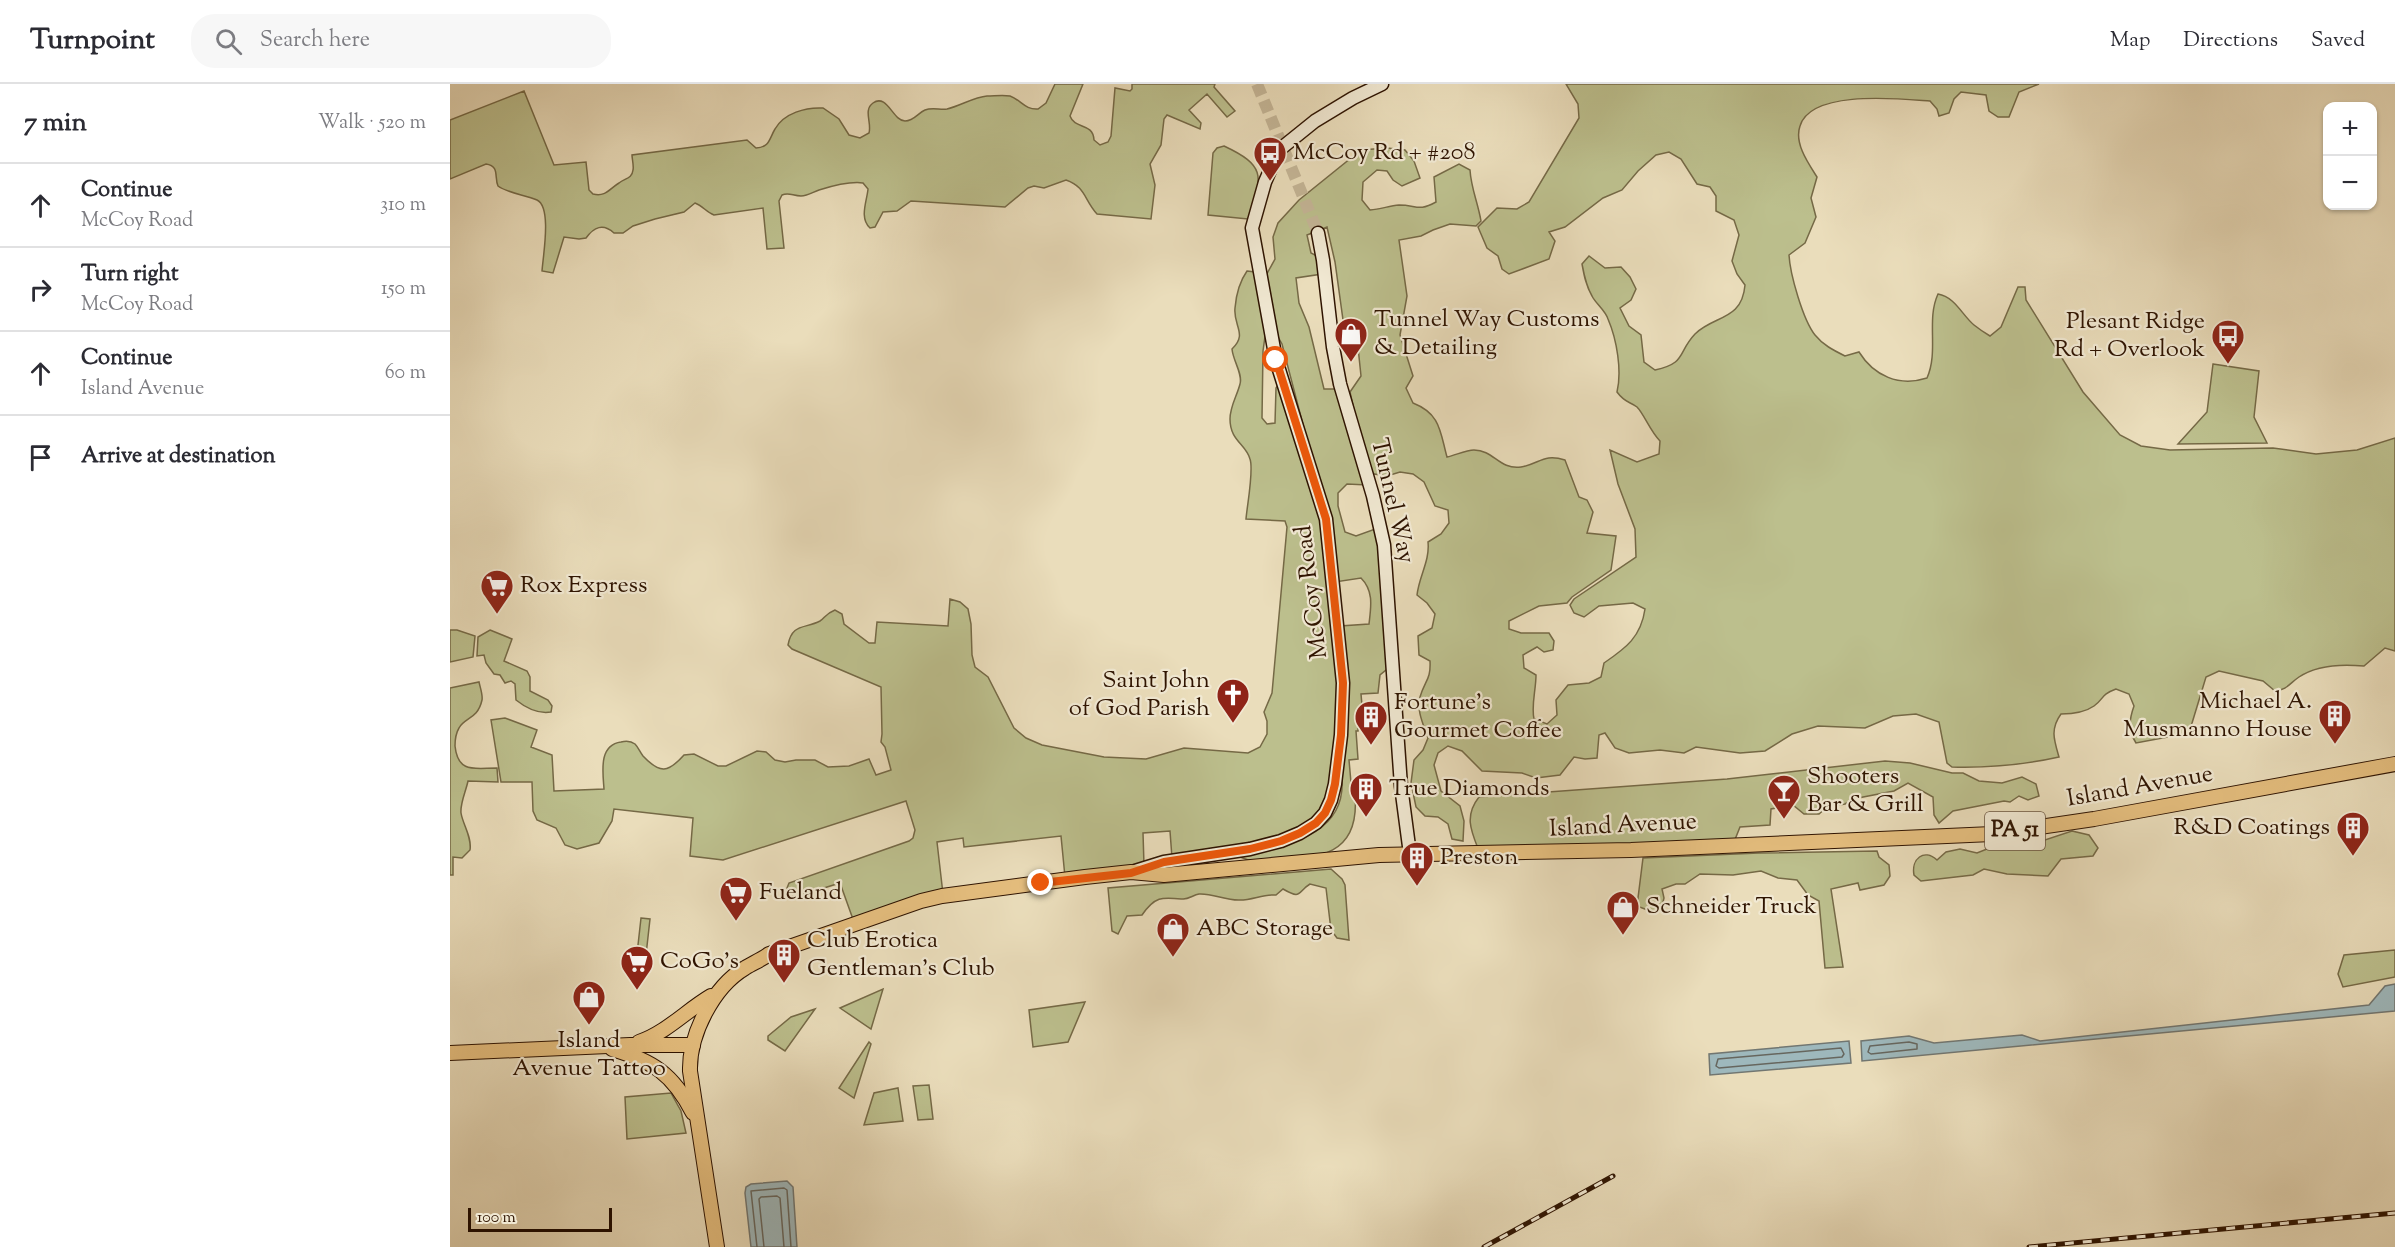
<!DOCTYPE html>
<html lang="en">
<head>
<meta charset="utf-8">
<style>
  :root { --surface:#fff; --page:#f7f7f7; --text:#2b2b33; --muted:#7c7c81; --line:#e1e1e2 }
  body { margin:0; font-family:"Sorts Mill Goudy",serif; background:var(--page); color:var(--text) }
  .controls { position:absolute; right:18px; top:18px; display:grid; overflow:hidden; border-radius:12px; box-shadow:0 2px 4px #0004 }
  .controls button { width:54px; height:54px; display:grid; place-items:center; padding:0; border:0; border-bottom:2px solid var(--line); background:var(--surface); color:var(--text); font:30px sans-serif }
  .scale { position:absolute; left:18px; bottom:15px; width:144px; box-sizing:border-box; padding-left:6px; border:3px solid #2e1300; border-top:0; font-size:16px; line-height:21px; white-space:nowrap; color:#2e1300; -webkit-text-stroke:4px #f1e9d3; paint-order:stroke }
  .stop { position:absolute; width:18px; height:18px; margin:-14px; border:4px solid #ea580c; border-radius:50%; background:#fff }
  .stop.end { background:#ea580c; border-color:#fff; box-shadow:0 2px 6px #0008 }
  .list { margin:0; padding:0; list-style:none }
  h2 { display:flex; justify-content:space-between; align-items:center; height:78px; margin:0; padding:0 24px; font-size:26px }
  h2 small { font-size:20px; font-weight:400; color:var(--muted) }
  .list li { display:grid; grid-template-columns:39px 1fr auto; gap:18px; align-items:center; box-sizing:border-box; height:84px; padding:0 24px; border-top:2px solid var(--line) }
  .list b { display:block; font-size:22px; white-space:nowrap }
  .list p { margin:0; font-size:20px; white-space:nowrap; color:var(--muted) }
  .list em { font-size:20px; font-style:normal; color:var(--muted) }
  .icon { flex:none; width:33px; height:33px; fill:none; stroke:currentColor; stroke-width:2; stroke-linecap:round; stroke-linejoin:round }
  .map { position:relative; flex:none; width:1945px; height:1163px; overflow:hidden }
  header { display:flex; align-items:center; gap:36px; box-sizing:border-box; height:84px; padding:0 30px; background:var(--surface); border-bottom:2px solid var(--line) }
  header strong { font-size:28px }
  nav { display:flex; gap:33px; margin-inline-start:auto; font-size:21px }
  .search { width:420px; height:54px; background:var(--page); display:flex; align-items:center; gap:15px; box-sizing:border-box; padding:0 21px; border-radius:24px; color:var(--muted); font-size:22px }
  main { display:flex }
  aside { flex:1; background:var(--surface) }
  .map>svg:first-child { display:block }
  .green { fill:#bcbf8d; stroke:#756946; stroke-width:1.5 }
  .water { fill:#9eb8bc; stroke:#717671; stroke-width:1.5 }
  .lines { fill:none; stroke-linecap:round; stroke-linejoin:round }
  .shore { stroke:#66665e; stroke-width:1.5 }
  .secondary-tunnel { stroke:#c4b596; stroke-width:12; stroke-dasharray:12 6; stroke-linecap:butt }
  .secondary-casing { stroke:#2e1300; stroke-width:15 }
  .primary-casing { stroke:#2e1300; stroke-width:16 }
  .secondary { stroke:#f1e9d3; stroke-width:12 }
  .primary { stroke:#e5be7e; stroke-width:14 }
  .rail-casing { stroke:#2e1300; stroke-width:5 }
  .rail { stroke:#f1e9d3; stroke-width:3; stroke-dasharray:9; stroke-linecap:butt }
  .route { stroke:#ea580c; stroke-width:8 }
  .labels { text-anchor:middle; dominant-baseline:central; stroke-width:4.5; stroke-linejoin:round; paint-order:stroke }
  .shield { fill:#f1e9d3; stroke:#68533f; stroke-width:1.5 }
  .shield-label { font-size:22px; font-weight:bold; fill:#2e1300 }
  .poi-label { font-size:24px; fill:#2e1300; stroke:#f1e9d3; text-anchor:start }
  .street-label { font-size:24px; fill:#2e1300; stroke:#f1e9d3 }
</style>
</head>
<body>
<header>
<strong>Turnpoint</strong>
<div class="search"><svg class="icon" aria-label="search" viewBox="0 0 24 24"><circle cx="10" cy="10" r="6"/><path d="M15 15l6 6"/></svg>Search here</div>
<nav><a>Map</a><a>Directions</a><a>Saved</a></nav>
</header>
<main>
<aside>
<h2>7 min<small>Walk · 520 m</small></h2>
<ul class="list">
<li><svg class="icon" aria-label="ahead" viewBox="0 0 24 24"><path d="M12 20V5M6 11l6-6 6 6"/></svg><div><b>Continue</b><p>McCoy Road</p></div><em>310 m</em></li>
<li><svg class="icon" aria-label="right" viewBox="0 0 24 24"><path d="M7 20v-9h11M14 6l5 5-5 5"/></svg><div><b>Turn right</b><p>McCoy Road</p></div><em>150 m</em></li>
<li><svg class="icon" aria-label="ahead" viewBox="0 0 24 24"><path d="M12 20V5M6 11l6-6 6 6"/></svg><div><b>Continue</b><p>Island Avenue</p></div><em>60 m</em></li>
<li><svg class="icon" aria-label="arrive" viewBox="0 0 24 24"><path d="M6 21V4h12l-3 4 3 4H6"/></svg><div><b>Arrive at destination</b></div></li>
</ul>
</aside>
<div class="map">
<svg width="1945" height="1163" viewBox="0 0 1945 1163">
  <rect width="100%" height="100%" fill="#eaddbb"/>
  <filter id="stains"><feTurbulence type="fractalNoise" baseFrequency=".00333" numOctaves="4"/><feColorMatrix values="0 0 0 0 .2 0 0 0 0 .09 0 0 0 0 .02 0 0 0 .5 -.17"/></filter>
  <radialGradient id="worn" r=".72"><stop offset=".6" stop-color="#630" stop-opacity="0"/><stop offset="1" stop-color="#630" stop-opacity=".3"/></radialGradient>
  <g class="green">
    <path d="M605,0H633L620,32C625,46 643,38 644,56L650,61L658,58L661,52L665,4L680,7L682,5V0H765L764,3L785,27L777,33L757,10L739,26L751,39L750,45L717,31L714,35L711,61L700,80L705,101L701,135L647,130C634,116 636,103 616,96L594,104L584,102L578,104L555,123L461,117L447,127L433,128L425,143L420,144C409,134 417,117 418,105L413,99C399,97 382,102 369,106C363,108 358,112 351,112C343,112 339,108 332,111L329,117L334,164L317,165L313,124L264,131C256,128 253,122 245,119L234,128L205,135L183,142L173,149H164C153,139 144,143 136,154L129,155L114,153L103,189L92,187C93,172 102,123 87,116C76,111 57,109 48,102C44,93 50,82 36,80L0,95V36L74,7L104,81L136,78L139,106L143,110C156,113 159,105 169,99C175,94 182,95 183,86C184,82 182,75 182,71L297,56L306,64C320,63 319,55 325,45C334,29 356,23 373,24L389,35L399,51L410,54L419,49C422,39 413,26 423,19C437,9 443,37 455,37C464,37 468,29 475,26C482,23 490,26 497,25C510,22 524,13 537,12C544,12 553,11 560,12C571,16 575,26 588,25L596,19Z"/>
    <path d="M1116,0H1589L1569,8L1559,33H1548L1539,27L1536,11L1511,8L1504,15L1499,29L1489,32L1487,25L1480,17C1451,15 1361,5 1350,42C1344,59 1358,79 1367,93L1361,114L1366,133L1355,159L1339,171C1340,190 1353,236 1365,251C1373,261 1383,266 1395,272L1409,268C1424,292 1449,303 1477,294C1489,267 1476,236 1488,210C1505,213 1512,231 1524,241C1529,245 1535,249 1540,252L1551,243L1568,203H1575L1576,216L1633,308L1670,351L1691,362L1720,366L1823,364L1866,370L1907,366L1945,354V567L1935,564L1914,582C1893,580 1868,580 1849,593C1840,599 1837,606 1825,607L1813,597L1769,587L1756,593L1739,649L1686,659C1678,646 1679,636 1684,622L1679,610L1666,605C1650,611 1655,614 1644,622C1634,629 1622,630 1611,630C1600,645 1604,656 1609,673C1573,681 1539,684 1502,683L1497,679L1489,638L1466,630L1443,632L1415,644L1368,642L1342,650L1315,667L1290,669L1246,663L1234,669L1210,666L1179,669L1165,664L1155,649L1149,651L1147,674L1135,675L1124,673L1110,691L1086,694L1072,689L1032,687L1012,667L998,662L988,669L984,681L991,707L1010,722L1014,737L1013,757L1002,755L998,740L988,733L975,732L966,723L961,699L964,676L973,666L978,654C974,642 966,626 970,613C975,596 981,596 980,577L969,571L968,552L982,544L985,530L977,519L967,511C969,492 980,477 978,458L991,450L999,439L998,426L985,422L974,398L963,390L950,388L937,392L918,389L900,308L911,292L906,244L894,243L885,178L877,143L857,151L861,169L871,174L872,190L846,194L849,219L859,243L874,305H889L917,401L897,400L888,409V422L895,448L906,452L928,444L941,582L930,591L928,609L911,610L913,633H908V647H906L908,675L899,676L902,710L905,711C911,783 852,773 801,777L790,773C834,761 896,753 892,695L888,693L890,542L919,540C921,523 924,507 911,494L885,498L864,383L832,260L819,237L813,197L825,175L823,153L828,139L849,116L911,66L937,64L955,66L964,77L970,94L952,102L943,96L937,87L927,86L913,98L912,116L920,126C931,125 939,122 949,121C967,121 968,128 986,118L984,93L1009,80L1020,86C1021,104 1028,119 1031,137L1026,142L1000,140L983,146L971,152L949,156L957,212L950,251L963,292L956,304L963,319C991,330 990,348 997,373C1006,371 1016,366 1024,366C1044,366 1049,386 1071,383C1090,380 1093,369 1115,376L1129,413L1137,416L1143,428L1137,449L1166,452L1161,486L1122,513L1117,519L1089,522L1059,537V545L1071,549H1099L1104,557L1103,566L1094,568L1087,563L1073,571L1074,584L1086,591C1086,606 1081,621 1084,635L1097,640L1107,631L1106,616L1118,601L1139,599L1151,593L1154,579C1176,564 1191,553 1195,525L1183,519L1149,522L1134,533L1124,529L1120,521L1124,515L1186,473L1185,445L1168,400L1160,366L1187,378L1209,370L1210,357C1200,347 1194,330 1187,323C1179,317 1175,319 1167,308C1172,287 1167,256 1158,235C1155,226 1146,220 1142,212C1136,202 1134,191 1132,180L1139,172L1155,184L1171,183L1180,193L1186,205L1181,216L1170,224L1179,242L1191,251L1194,278L1205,286C1237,279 1227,269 1245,250C1264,231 1292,237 1295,201L1287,190L1282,177L1289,151L1284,136L1266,127V112L1260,103L1247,100L1231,75L1219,68L1206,71L1188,87L1172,106L1153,114L1115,143L1099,148L1105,157L1099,175L1059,190L1052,185L1048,172L1037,164L1028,143L1047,124L1067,125L1079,118L1129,34L1128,20Z"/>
    <path d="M774,62C819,83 811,94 798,135L758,131L763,69L767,64Z"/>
    <path d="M797,187L805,188L817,238L813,267L812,334L817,340L825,339L826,304L831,297L876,433L891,648L875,724L857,744L827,756L722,774L720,747L693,749L694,781L615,793L611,752L514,763L513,754L487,758L493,810L404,838L390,799L345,813L339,812L337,804L339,799L459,757L463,754L465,746L456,717L273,776L240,772L243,734L164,725L162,737L149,759L127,765L115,761L106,744L87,736L83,727L82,698H51L41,636L55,634L87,646L81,663L102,671L104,707L154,705C153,689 148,661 171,658C175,657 181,657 185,660C188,663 190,668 193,672C210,690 218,689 234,671L244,670L268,682H276L307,667L316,668L325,676L335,678L346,676H365L378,683L399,682L419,675L426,691L441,686L435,663L431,658L432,650L431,603L342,565L338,561C342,539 355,545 370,537C375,534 375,530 385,526L392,530L394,540L419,559H425L427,538L498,542L500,515L510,518L518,525L521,540L522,571L525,583L538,593L564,644L576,654L592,661L654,673L696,675L734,664L798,669L810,663L817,650V637L814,628L822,609L837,443L835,437L796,435C797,422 804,386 800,375C796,360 780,357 780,335C780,322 787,312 790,300C793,290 783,277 782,265C798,250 783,242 785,224C786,212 790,197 797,187Z"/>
    <path d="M1763,280L1809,287L1804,333L1817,359L1728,360L1757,328Z"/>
    <path d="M0,546H7L25,552L23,573L0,578Z"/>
    <path d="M40,546L62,555L54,577L77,587L80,593V607L98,616L102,622L101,628C89,630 76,624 66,616L65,600L61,597L55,599L50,591L44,590L36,579L34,571L27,572L28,553Z"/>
    <path d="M29,598C30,603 33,611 32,616C28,635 14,634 9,644C6,649 5,657 5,662C8,690 25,684 47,684L48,698L18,697C16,707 10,719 11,729C13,741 22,753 20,766L12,774L3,773V791H0V604Z"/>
    <path d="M1435,677L1460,679L1502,689H1513L1529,697L1552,699L1572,693L1586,700L1589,712L1578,716L1569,712L1560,718L1554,717L1503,727L1489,739L1484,731L1483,713L1458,699L1444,707L1403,715L1395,720L1377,723L1369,730H1354L1343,721L1321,725L1320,741L1290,743L1284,758L1029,767C1021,747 1014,732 1029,713L1277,695Z"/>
    <path d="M1622,747L1639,751L1648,764L1643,772L1611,775L1598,792L1557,790L1534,785L1523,791L1471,797L1464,791C1461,775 1474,764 1487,776L1496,768L1510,765L1527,769L1542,763L1568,765Z"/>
    <path d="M1427,767L1429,773L1439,781L1440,792L1434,801L1410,806L1408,799L1381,805L1393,883L1375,884L1369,817L1358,811L1347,796L1328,794L1311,787L1283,791L1250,790L1235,800H1226L1212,805L1214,814L1211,826L1200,827L1187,822L1193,774L1309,769Z"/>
    <path d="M881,785L892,795L895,801L899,856L887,854L881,846L876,804L860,800C847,808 852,816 833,805L826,811C813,810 803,816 790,816C777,817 762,809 749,810C743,811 738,816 732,815C712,813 705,812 692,831L677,832L668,850L662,847L658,804Z"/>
    <path d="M191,834L200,835L195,880L186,879Z"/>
    <path d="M1945,866V893L1893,903L1888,890L1894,871Z"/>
    <path d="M433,905L421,945L390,924Z"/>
    <path d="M635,918L618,958L583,963L579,926Z"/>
    <path d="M365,925L335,967L318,956V952L341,933Z"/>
    <path d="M419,958L421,960L404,1014L389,1004Z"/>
    <path d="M479,1001L483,1035L468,1036L463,1002Z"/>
    <path d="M448,1004L453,1037L414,1041L424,1009Z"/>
    <path d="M221,1009L231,1027L236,1049L177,1055L175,1013Z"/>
  </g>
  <g class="water">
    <path d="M1945,900V927L1412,977L1411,957L1459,952L1484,959L1572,951L1590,957L1919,921L1935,902Z"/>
    <path d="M1399,957L1401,979L1260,991L1259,970Z"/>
    <path d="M337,1097L343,1103L347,1163H301L295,1109L296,1103L301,1100Z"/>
  </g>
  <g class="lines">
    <g class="shore">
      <path d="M1459,958L1467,960V965L1421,970L1418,968L1420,962Z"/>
      <path d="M1391,964L1394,970L1392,973L1269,984L1266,982L1268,975Z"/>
      <path d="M307,1163L301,1107L334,1104L337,1106L341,1163"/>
      <path d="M314,1163L309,1115L311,1113L327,1112L330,1114L334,1163"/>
    </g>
    <path class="secondary-tunnel" d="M807,0L868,149"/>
    <g class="secondary-casing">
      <g id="secondary">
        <path d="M868,149L873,176L883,263L890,300L923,412L934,461L951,702L960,770"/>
        <path d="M685,787L714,778L800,765L831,757L850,749L866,739L875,729L881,716L885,700L891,651L893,599L876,435L826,276L802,144L815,98L829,66L865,37L903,14L932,0"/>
      </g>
    </g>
    <g class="primary-casing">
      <g id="primary">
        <path d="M189,958C216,949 237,926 261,912"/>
        <path d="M162,965C203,977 223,990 243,1029"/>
        <path d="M0,969L180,961H243"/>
        <path d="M267,1163L240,987C239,951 263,903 295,884C303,879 311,876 319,870L471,817L492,812L635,793L681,788L714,791L929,771L1181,766L1542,750L1644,735L1945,680"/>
      </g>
    </g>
    <use href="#secondary" class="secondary"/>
    <use href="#primary" class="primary"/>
    <g class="rail-casing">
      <g id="rail">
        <path d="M1034,1163L1163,1092"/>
        <path d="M1579,1163L1945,1129"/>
      </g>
    </g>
    <use href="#rail" class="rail"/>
  </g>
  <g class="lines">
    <path class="route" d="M591,799L681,789L714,778L800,765L831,757L850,749L866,739L875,729L881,716L885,700L891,651L893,599L876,435L826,276"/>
  </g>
  <defs>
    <g id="bus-pin" transform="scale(1.725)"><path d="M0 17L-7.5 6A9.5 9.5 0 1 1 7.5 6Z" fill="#8f2418" stroke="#f1e9d3"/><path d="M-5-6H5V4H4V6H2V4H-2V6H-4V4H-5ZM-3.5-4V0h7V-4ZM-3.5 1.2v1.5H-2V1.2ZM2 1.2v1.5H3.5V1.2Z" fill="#fff"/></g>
    <g id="shop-pin" transform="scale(1.725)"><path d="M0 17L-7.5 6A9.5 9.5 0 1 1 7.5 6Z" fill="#8f2418" stroke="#f1e9d3"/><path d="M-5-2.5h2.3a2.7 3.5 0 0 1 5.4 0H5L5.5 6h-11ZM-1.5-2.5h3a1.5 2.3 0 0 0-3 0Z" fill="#fff"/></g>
    <g id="supermarket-pin" transform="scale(1.725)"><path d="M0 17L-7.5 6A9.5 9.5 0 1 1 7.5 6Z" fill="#8f2418" stroke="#f1e9d3"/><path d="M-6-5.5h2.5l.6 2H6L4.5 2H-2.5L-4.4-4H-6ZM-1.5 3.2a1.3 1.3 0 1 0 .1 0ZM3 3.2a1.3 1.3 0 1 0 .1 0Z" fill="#fff"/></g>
    <g id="church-pin" transform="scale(1.725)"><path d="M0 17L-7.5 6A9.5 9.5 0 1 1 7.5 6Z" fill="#8f2418" stroke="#f1e9d3"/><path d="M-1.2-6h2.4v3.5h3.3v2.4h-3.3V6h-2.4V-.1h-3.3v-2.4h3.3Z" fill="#fff"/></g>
    <g id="building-pin" transform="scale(1.725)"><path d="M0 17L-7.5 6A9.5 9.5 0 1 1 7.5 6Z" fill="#8f2418" stroke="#f1e9d3"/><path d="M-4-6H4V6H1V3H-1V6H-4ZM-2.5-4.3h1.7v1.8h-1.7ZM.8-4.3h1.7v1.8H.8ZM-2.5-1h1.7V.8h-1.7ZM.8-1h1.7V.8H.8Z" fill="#fff"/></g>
    <g id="bar-pin" transform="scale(1.725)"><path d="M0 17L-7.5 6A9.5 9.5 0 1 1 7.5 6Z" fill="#8f2418" stroke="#f1e9d3"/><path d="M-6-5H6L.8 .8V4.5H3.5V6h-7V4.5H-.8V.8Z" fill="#fff"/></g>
  </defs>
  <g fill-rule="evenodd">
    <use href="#bus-pin" x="820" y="69"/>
    <use href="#shop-pin" x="901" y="250"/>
    <use href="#bus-pin" x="1778" y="252"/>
    <use href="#supermarket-pin" x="47" y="502"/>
    <use href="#church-pin" x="783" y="611"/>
    <use href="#building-pin" x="1885" y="632"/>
    <use href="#building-pin" x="921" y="633"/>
    <use href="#building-pin" x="916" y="705"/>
    <use href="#bar-pin" x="1334" y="707"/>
    <use href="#building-pin" x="1903" y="744"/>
    <use href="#building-pin" x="967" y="774"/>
    <use href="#supermarket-pin" x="286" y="809"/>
    <use href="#shop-pin" x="1173" y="823"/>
    <use href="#shop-pin" x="723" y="845"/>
    <use href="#building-pin" x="334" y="871"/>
    <use href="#supermarket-pin" x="187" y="878"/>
    <use href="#shop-pin" x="139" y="913"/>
  </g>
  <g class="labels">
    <rect class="shield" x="1535" y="728" width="60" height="38" rx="4.5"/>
    <g class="shield-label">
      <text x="1565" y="747">PA 51</text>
    </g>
    <g class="poi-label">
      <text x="843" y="69">McCoy Rd + #208</text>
      <text x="924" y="236">Tunnel Way Customs<tspan x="924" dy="28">&amp; Detailing</tspan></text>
      <text x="1755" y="238" text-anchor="end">Plesant Ridge<tspan x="1755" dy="28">Rd + Overlook</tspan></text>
      <text x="70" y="502">Rox Express</text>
      <text x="760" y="597" text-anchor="end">Saint John<tspan x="760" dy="28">of God Parish</tspan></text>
      <text x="1862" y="618" text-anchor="end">Michael A.<tspan x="1862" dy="28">Musmanno House</tspan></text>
      <text x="944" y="619">Fortune's<tspan x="944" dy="28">Gourmet Coffee</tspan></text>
      <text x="1357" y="693">Shooters<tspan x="1357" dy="28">Bar &amp; Grill</tspan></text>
      <text x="939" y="705">True Diamonds</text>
      <text x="1880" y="744" text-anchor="end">R&amp;D Coatings</text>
      <text x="990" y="774">Preston</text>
      <text x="309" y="809">Fueland</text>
      <text x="1196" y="823">Schneider Truck</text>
      <text x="746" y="845">ABC Storage</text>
      <text x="357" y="857">Club Erotica<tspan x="357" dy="28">Gentleman's Club</tspan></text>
      <text x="210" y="878">CoGo's</text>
      <text x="139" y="957" text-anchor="middle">Island<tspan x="139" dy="28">Avenue Tattoo</tspan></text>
    </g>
    <g class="street-label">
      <text transform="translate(942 417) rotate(77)">Tunnel Way</text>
      <text transform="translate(862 508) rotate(-97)">McCoy Road</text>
      <text transform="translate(1690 703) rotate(-10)">Island Avenue</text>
      <text transform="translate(1173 742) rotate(-3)">Island Avenue</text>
    </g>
  </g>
  <rect width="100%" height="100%" filter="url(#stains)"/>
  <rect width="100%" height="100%" fill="url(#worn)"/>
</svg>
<div class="controls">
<button>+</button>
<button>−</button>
</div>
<div class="scale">100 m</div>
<div class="stop" style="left:826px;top:276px"></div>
<div class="stop end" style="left:591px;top:799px"></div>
</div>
</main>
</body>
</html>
